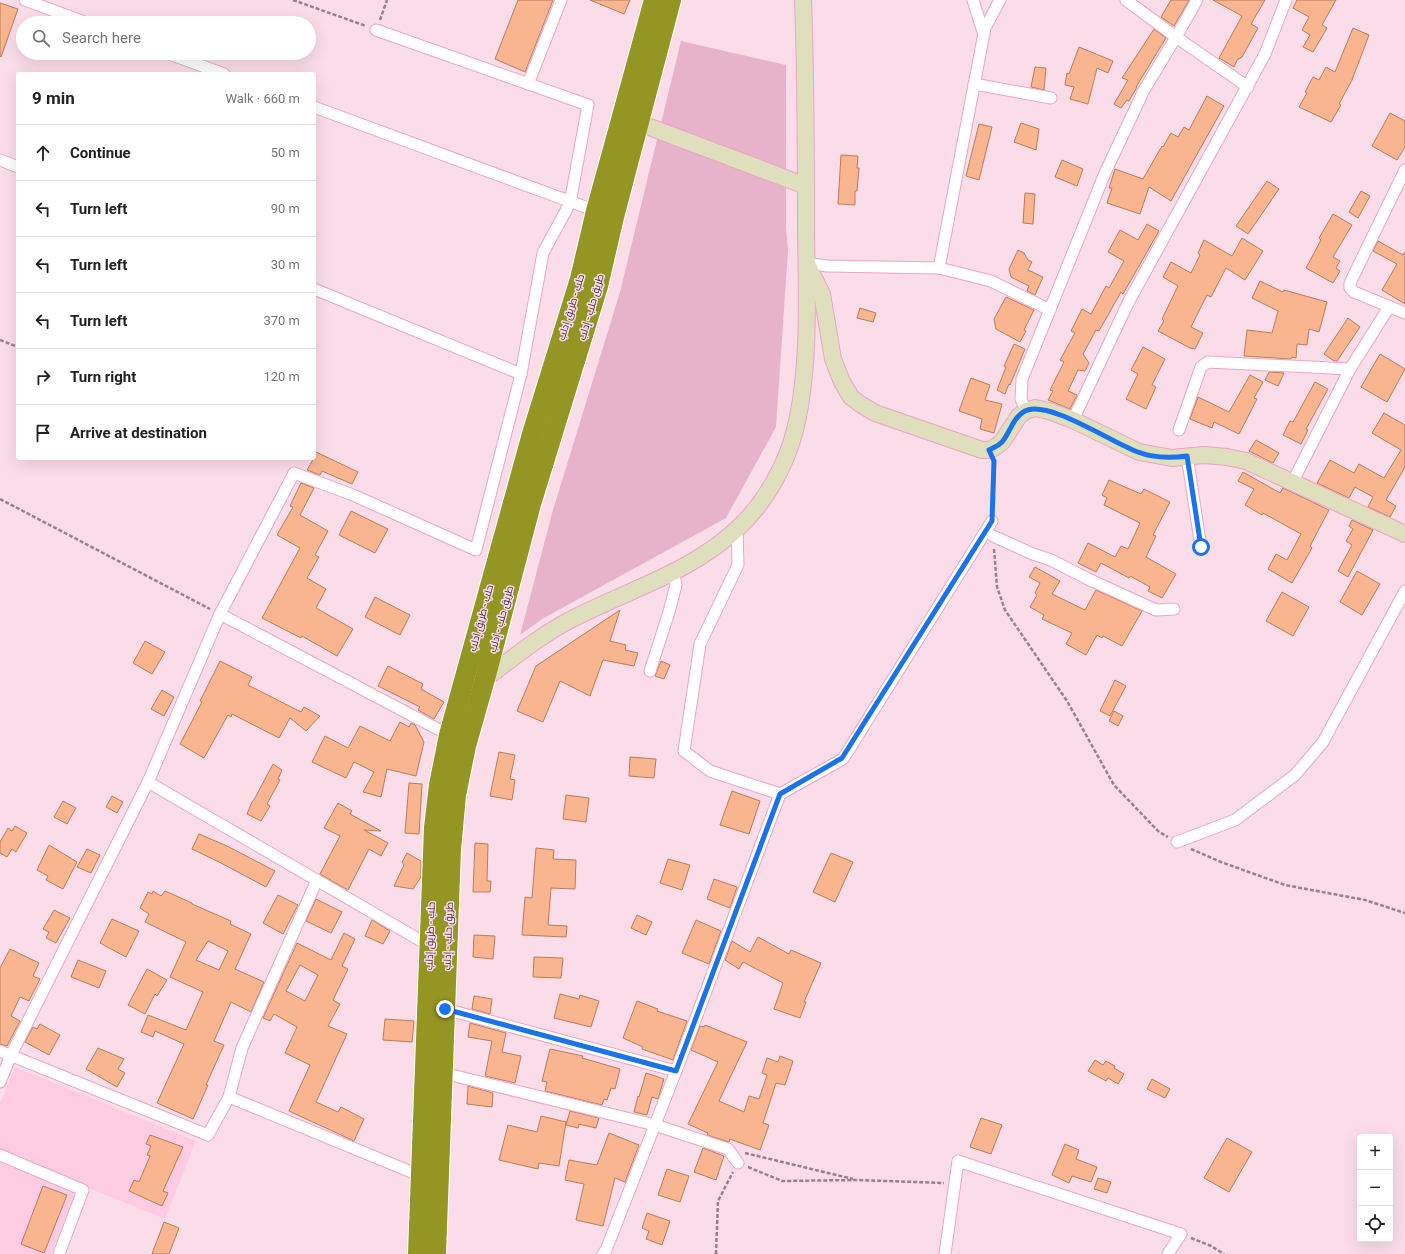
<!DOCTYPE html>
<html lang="en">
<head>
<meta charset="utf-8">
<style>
  :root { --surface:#fff; --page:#f2f2f2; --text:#202124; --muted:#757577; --line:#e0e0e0 }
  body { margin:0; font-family:Roboto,Cairo,sans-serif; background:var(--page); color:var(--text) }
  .controls { position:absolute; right:12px; bottom:12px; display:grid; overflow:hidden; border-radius:4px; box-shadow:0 4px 16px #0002 }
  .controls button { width:36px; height:36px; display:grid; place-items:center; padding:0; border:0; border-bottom:1px solid var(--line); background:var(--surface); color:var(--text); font:20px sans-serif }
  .stop { position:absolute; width:12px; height:12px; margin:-9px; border:3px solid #1a73e8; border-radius:50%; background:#fff }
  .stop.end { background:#1a73e8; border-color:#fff; box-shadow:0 1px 4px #0008 }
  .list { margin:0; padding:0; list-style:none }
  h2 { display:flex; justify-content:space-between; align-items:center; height:52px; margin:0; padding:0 16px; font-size:17px }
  h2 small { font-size:13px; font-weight:400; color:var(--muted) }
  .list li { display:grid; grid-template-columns:26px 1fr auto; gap:12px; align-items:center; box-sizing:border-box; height:56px; padding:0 16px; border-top:1px solid var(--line) }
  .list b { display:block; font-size:15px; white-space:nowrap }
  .list em { font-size:13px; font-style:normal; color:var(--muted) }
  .icon { flex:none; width:22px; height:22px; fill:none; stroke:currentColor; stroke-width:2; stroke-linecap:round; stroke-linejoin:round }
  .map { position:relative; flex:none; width:1405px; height:1254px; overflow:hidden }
  .search { position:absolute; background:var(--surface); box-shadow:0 4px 16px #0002; left:16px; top:16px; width:300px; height:44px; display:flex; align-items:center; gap:10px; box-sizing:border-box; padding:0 14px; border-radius:22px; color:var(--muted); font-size:15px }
  .panel { position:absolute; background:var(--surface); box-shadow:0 4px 16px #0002; left:16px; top:72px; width:300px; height:388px; border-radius:4px }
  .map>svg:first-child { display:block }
  .built { fill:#fecce2 }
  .green { fill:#e6b3ca }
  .building { fill:#f8b590; stroke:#bb7c59; fill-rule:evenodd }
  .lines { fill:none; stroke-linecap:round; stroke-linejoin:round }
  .street-casing { stroke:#eca5c6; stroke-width:13 }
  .secondary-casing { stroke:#eca5c6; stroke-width:18 }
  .highway-casing { stroke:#fff; stroke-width:22 }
  .path { stroke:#9c7f8c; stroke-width:2.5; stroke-dasharray:4 2; stroke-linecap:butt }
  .street { stroke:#fff; stroke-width:11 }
  .secondary { stroke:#dfdfbd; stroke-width:16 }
  .highway { stroke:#949523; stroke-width:20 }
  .route { stroke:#1a73e8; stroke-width:5 }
  .labels { text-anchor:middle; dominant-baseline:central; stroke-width:3; stroke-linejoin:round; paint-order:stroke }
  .street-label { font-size:10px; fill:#3f2431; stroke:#fbddea }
</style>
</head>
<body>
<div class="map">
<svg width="1405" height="1254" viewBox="0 0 1405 1254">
  <rect width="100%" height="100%" fill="#fbddea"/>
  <g class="built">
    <path d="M15,1067L196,1141L165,1219L0,1152V1104Z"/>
    <path d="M0,1161L72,1188L75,1195L51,1254H0Z"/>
  </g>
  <path class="green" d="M681,41L786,65V228L788,250L776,427L726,518L542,619L520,635L553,510L620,292Z"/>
  <g class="building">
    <path d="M518,0H553L525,72L495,59Z"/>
    <path d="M590,0H630L624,14Z"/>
    <path d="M1171,0H1189L1174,26L1161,17Z"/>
    <path d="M1213,0H1265L1251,24L1258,28L1242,57L1237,60L1234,67L1219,58L1242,16Z"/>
    <path d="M1297,0H1336L1322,25L1327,28L1313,52L1303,47L1310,35L1302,30L1309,17L1293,8Z"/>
    <path d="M0,3L18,9L1,57L0,56Z"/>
    <path d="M1353,28L1369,35L1352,80L1339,104L1341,105L1331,122L1299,107L1307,93L1305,92L1313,77L1319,80L1326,67L1335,72Z"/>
    <path d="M1154,29L1166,38L1136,87H1137L1129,101L1127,100L1121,108L1114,104L1128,80L1122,78Z"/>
    <path d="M1079,47L1113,61L1108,73L1097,68L1088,104L1070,99L1074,87L1065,85L1067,73L1069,74Z"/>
    <path d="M1035,67L1046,68L1044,90L1031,87Z"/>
    <path d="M1207,96L1224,106L1171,201L1149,187L1140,214L1107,203L1112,188H1109L1115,169L1143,179L1162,146L1163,147L1171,133L1178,137L1184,127L1189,130Z"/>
    <path d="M1390,113L1405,121V147L1397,160L1372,146Z"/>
    <path d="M1021,123L1039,129L1036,150L1014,142Z"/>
    <path d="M979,124L992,127L979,180L966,176Z"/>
    <path d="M841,155L858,156L857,168H859L857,191H855V205L838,204Z"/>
    <path d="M1062,160L1083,169L1077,186L1055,177Z"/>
    <path d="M1267,181L1279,189L1248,234L1236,226Z"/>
    <path d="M1361,191L1370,196L1358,218L1349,212Z"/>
    <path d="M1025,193L1035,194L1033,224L1023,223Z"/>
    <path d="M1333,214L1352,225L1333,257L1340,261L1336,268L1340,271L1333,283L1306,268L1321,240L1319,238Z"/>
    <path d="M1147,224L1159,231L1123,294L1121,292L1099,331L1096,330L1083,354L1089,363L1085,371L1078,370L1068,391L1077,395L1070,409L1048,400L1053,391L1050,390L1064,362L1060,360L1075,333L1071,331L1082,309L1091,314L1106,286L1109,288L1124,261L1108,252L1120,230L1138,240Z"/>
    <path d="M1242,238L1263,251L1245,280L1226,268L1211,297L1207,295L1191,327L1203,333L1195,349L1190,348L1158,331L1164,321L1162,319L1178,286L1163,277L1171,262L1191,273L1200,255L1198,253L1204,240L1232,256Z"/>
    <path d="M1378,241L1403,255L1405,252V304L1382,290L1397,264L1373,251Z"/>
    <path d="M1018,250L1024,253L1028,260L1032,262L1028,270L1043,277L1035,295L1027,291L1029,286L1011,277L1009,269Z"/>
    <path d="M1260,281L1283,292L1284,290L1327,302L1319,332L1309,329L1307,345L1297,344L1296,358L1292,357L1291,359L1244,356L1247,330L1272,333L1278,311L1252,298Z"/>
    <path d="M1006,297L1034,310L1024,330L1026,331L1020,342L996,329L994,319Z"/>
    <path d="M860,308L876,313L873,322L857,318Z"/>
    <path d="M1348,318L1360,327L1337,361H1334L1324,354Z"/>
    <path d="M1014,344L1025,349L1010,385L1009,384L1005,394L997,390L1006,367L1004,366Z"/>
    <path d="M1143,347L1165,359L1152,385L1156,387L1146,409L1126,399L1138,374L1131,370Z"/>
    <path d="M1380,354L1405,369L1387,402L1361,387Z"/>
    <path d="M1269,372L1284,373L1278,386L1265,380Z"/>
    <path d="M1250,375L1263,382L1254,398L1257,399L1239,434L1214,422L1212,428L1190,419L1198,397L1229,412Z"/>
    <path d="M971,378L990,385L985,400L1002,404L994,433L980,429L982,419L959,411Z"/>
    <path d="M1315,382L1328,389L1306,429L1308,430L1301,444L1283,435L1290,421L1293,422Z"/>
    <path d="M1384,413L1405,425V467L1386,500L1396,506L1390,517L1368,507L1373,497L1355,487L1349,498L1317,483L1330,460L1354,473L1359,464L1384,478L1401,450L1372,433Z"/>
    <path d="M1256,440L1279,453L1273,463L1249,451Z"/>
    <path d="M314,451L358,472L352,484L322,471L320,475L307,470L314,458Z"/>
    <path d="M1243,472L1280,493L1283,488L1329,510L1310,546L1312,548L1292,583L1268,569L1276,554L1287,560L1301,534L1263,513L1262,515L1245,505L1254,489L1238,481Z"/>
    <path d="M1109,480L1141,494L1144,489L1170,502L1153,535L1156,536L1146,557L1176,574L1162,598L1148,591L1150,587L1130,576L1129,578L1101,563L1096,572L1078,563L1088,543L1115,557L1121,546L1128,549L1140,523L1104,505L1107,498L1102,495Z"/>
    <path d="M301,483L314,488L300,515L328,531L315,555L319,557L307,578L326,589L316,608L353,629L337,656L302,636L301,638L262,618L300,548L277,535L293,507L290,506Z"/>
    <path d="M351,511L388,529L375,553L339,535Z"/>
    <path d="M1352,520L1373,530L1348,577L1338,571L1352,545L1346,541L1353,529L1349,526Z"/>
    <path d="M1035,567L1060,581L1052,594L1085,610L1096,590L1142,611L1122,646L1103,636L1102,638L1097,635L1086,655L1066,644L1072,633L1042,619L1044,615L1030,607L1037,595L1035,593L1040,583L1029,577Z"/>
    <path d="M1357,571L1380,584L1362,615L1340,602Z"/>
    <path d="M1282,592L1309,607L1293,636L1266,621Z"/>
    <path d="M375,597L410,615L400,635L365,617Z"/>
    <path d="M620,610L610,641L626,645L625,650L638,653L634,666L603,660L590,696L560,681L543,722L517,711L536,666Z"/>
    <path d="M145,641L165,652L152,674L133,663Z"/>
    <path d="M220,661L252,677L248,685L301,712L304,707L320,716L306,731L290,718L279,738L232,714L231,717L228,715L204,758L180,744L202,702L200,701Z"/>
    <path d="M661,661L670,665L664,679L655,676Z"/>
    <path d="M388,666L423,684L421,689L444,702L434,719L418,710L420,707L378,686Z"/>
    <path d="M1115,680L1126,686L1110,716L1100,711Z"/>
    <path d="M162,690L174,697L164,716L151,709Z"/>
    <path d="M1114,711L1123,716L1118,726L1109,721Z"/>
    <path d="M400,722L409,727L411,723L415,725L424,742L416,776L387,769L381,797L363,792L374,772L354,762L346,778L312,762L325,736L348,748L360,726L390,741Z"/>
    <path d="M499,752L515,755L510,779L515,780L512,800L490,796Z"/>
    <path d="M630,757L656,759L654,778L629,776Z"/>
    <path d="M273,764L282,770L278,779L280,780L267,804L270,806L261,821L247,814L252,802L255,798Z"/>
    <path d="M409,783L422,784L419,834L405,833Z"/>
    <path d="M732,791L760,801L749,834L720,825Z"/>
    <path d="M566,795L589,798L586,822L563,819Z"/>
    <path d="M112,796L123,802L117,813L106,807Z"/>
    <path d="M63,801L76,808L67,824L54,817Z"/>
    <path d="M338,803L352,811L350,814L381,831L364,830L388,843L381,856L369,849L348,890L320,874L340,836L324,828Z"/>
    <path d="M15,826L27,833L16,852L12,849L7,857L0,853V842L8,828L12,831Z"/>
    <path d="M199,834L227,846L275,871L266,887L219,862L192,849Z"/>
    <path d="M475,843L488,844L487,881H491L490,892H473Z"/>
    <path d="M49,845L77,862L63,889L46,880L48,876L37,870Z"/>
    <path d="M536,848L554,850L553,859L576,860L575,889L551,888L548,925L567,926L566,937L522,935L525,897L532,898Z"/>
    <path d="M87,849L100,855L91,873L77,867Z"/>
    <path d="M407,853L421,861V877L413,889L394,886L404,865L402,862Z"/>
    <path d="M831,853L853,862L835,902L813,892Z"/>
    <path d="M668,859L690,865L682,890L660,883Z"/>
    <path d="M714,879L737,887L730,908L707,899Z"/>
    <path d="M153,891L161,896L165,891L192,903V904L231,921L230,924L251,934L235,969L264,982L251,1012L231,1002L214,1041L224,1045L206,1085H208L193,1119L157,1103L184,1044L155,1031L153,1037L141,1032L148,1015L186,1030L203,992L170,977L186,942L145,922L149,914L140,908L148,892L152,894ZM208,941L228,951L219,970L196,960Z"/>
    <path d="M278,895L298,905L283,934L263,923Z"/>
    <path d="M316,899L342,912L331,933L306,921Z"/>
    <path d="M54,910L70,918L56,943L46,938L49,932L43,929Z"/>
    <path d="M637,915L652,922L646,935L631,928Z"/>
    <path d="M112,919L139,931L126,957L100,943Z"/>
    <path d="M372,920L390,931L383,944L365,936Z"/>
    <path d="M696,920L721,931L709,964L682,953Z"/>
    <path d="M344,933L355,939L342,966L348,969L333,1000L340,1004L328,1026L347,1034L316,1102L338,1112L341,1107L364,1119L354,1141L289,1111L310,1065L285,1053L297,1027L274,1014L270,1021L263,1018L297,943L331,960ZM300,965L318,975L305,1001L286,991Z"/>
    <path d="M474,935L495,936L493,959L473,957Z"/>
    <path d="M758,937L789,954L791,950L821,963L804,1002H806L800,1018L774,1009L783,983L743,962L739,969L725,960L732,941L750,952Z"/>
    <path d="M10,949L39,963L33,976L40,979L29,1001L20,997L11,1016L20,1021L7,1046L0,1044V968Z"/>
    <path d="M534,957L563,958L561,978L533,977Z"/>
    <path d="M78,960L106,971L99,988L71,977Z"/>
    <path d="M147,969L167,980L157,996L155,994L145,1014L128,1005Z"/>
    <path d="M560,994L579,999L580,995L599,1001L591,1027L554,1018Z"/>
    <path d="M474,996L492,999L490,1014L472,1009Z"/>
    <path d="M637,1001L658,1009L657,1011L687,1021L673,1060L642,1049L643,1047L623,1038Z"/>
    <path d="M385,1019L414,1021L412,1042L383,1040Z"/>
    <path d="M470,1023L506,1033L502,1052L521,1056L515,1083L485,1076L492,1041L468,1037Z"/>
    <path d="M40,1024L60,1035L49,1055L25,1042L33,1027L37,1029Z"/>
    <path d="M705,1025L747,1042L719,1101L744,1112L749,1096L759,1099L767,1075L762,1073L767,1058L778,1062L780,1056L793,1061L785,1085L776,1083L763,1123L769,1125L760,1150L730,1139L729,1142L707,1135L708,1133L688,1124L718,1062L691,1050L700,1026L704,1027Z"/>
    <path d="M98,1048L124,1059L118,1069L125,1073L117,1087L86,1069Z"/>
    <path d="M550,1049L583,1056L582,1058L620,1069L615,1089L611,1088L607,1100L604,1099L602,1105L545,1091L547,1082L542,1081Z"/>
    <path d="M1095,1060L1103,1065L1106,1061L1115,1066L1114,1068L1124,1074L1118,1084L1108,1078L1106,1081L1088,1071Z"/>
    <path d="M646,1073L664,1079L658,1099L652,1097L647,1115L634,1112L638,1096L639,1097Z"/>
    <path d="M1152,1079L1170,1089L1165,1098L1147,1089Z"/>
    <path d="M468,1086L493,1093L492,1107L467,1104Z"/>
    <path d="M570,1111L599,1118L596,1128L579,1124L578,1128L566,1125Z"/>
    <path d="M541,1116L566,1122L559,1166L539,1163L538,1169L499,1160L508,1125L537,1132Z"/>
    <path d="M981,1118L1002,1125L991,1154L970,1147Z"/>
    <path d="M609,1133L639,1145L625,1182L615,1178L603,1226L576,1220L584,1184L565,1180L569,1160L597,1165Z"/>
    <path d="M150,1135L183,1147L163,1191L168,1193L162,1206L129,1191L134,1180L139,1182L150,1156L147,1155L151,1146L146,1144Z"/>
    <path d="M1227,1138L1252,1152L1229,1192L1204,1178Z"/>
    <path d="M1065,1144L1079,1150L1076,1159L1097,1167L1091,1182L1072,1176L1069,1183L1052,1175Z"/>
    <path d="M703,1148L724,1156L716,1180L694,1172Z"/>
    <path d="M667,1169L689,1176L680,1202L658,1195Z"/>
    <path d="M1098,1178L1111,1182L1107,1193L1094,1189Z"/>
    <path d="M43,1186L67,1195L44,1253L21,1244Z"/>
    <path d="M647,1213L670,1221L662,1245L646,1239L649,1231L642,1228Z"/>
    <path d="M164,1222L179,1228L169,1254H152Z"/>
  </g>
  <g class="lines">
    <g class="street-casing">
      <g id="street">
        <path d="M25,0L87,23"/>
        <path d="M973,0L984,35"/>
        <path d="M1126,0L1176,37L1248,87"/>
        <path d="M167,53L224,74"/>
        <path d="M528,84L561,0"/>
        <path d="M974,84L1051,98"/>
        <path d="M314,107L596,211"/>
        <path d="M0,160L18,167"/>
        <path d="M1405,170L1350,283V288L1354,292L1405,313"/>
        <path d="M806,263L827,266L939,268L991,281L1050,310"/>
        <path d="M939,268L985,28L1000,0"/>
        <path d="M314,289L521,374"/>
        <path d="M1026,411L1021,399L1022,379L1105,173L1144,90L1176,37L1197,0"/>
        <path d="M1073,420L1128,303L1265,54L1286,0"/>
        <path d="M1179,430L1201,367L1208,362L1350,369"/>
        <path d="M1187,456L1201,547"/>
        <path d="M1292,483L1350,369L1389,307"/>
        <path d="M737,529L738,565L700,644L684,751L710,771L780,794L843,759L992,521"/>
        <path d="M993,536L1033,554L1051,560L1088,579L1156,610L1174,609"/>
        <path d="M220,614L294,473L353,495L476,550L521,374L543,253L570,203L588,105L376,30"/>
        <path d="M650,671L669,612L676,585L673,571"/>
        <path d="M148,782L430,946"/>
        <path d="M1177,842L1235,820L1295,775L1323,742L1405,591"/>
        <path d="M445,1009L676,1071"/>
        <path d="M0,1051L208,1135L229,1097L421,1176"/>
        <path d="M443,1073L655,1125L728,1149L738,1163"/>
        <path d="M0,1082L11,1055L148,782L220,614L449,735"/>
        <path d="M229,1097L242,1048L317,880"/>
        <path d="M0,1155L83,1190L59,1254"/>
        <path d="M603,1254L606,1250L676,1071L780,794"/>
        <path d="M945,1254L958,1161L1181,1234L1168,1254"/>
      </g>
    </g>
    <g class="secondary-casing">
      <g id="secondary">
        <path d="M639,123L806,186"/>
        <path d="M808,266L822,294L833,359L842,382L851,397L860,404L875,413L982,450H989L995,447L1002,442L1019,416L1026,411L1035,408L1049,411L1073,420L1139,452L1172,458L1204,455L1227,457L1246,461L1405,534"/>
        <path d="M485,679C513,658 541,635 572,619C628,590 692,572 738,528C765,503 786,466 795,430C810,369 807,296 806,232C806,155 806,77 803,0"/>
      </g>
    </g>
    <g class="highway-casing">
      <g id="highway">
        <path d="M418,1254L434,828L439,785L449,735L532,434L580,279L596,211L654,0"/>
        <path d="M436,1254L451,849L456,795L466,746L485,679L531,504L598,286L614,217L671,0"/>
      </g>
    </g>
    <g class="path">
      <path d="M293,0L366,26"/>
      <path d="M380,20L387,0"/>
      <path d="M0,340L18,347"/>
      <path d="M0,499L210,609"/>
      <path d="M992,510L994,462"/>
      <path d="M994,549L997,587L1005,610L1067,701L1114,785L1158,831L1168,837"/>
      <path d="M1191,849L1221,862L1285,885L1365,900L1405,913"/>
      <path d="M745,1153L853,1179"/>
      <path d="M748,1167L782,1181L857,1180L944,1183"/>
      <path d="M1191,1238L1211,1246L1224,1254"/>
      <path d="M716,1254L718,1201L733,1172"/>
    </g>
    <use href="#street" class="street"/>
    <use href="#secondary" class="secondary"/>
    <use href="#highway" class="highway"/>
  </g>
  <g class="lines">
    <path class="route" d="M445,1009L676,1071L780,794L842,758L992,521L994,461L989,450C993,448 998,446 1002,442C1010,433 1013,417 1025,411C1048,399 1114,444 1138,452C1153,458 1171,458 1187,456L1201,547"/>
  </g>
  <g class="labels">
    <g class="street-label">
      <text transform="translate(571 307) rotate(-73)">حلب - طريق إدلب</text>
      <text transform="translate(591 307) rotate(-74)">طريق حلب - إدلب</text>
      <text transform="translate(481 618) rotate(-75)">حلب - طريق إدلب</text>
      <text transform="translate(501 619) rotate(-75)">طريق حلب - إدلب</text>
      <text transform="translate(430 936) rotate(-88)">حلب - طريق إدلب</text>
      <text transform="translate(448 936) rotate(-88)">طريق حلب - إدلب</text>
    </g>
  </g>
</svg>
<div class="controls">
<button>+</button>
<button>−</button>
<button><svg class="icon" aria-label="locate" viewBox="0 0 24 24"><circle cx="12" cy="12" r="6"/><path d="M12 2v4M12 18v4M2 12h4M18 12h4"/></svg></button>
</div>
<div class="stop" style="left:1201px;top:547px"></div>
<div class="stop end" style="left:445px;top:1009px"></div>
<div class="search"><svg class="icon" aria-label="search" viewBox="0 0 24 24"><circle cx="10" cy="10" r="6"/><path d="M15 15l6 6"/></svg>Search here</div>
<section class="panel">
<h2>9 min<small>Walk · 660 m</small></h2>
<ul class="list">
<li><svg class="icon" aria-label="ahead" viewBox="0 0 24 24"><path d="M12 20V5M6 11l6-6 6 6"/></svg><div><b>Continue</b></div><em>50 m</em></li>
<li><svg class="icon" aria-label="left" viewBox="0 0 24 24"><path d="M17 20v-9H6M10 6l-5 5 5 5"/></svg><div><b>Turn left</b></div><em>90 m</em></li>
<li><svg class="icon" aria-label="left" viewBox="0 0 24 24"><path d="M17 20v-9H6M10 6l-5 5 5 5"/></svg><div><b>Turn left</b></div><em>30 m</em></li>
<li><svg class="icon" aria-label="left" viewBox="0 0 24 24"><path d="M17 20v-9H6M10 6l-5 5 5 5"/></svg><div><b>Turn left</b></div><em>370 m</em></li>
<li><svg class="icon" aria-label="right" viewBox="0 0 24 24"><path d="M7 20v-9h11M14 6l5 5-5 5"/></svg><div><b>Turn right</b></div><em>120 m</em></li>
<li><svg class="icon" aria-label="arrive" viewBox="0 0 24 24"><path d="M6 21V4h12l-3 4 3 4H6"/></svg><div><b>Arrive at destination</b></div></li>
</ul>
</section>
</div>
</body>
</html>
